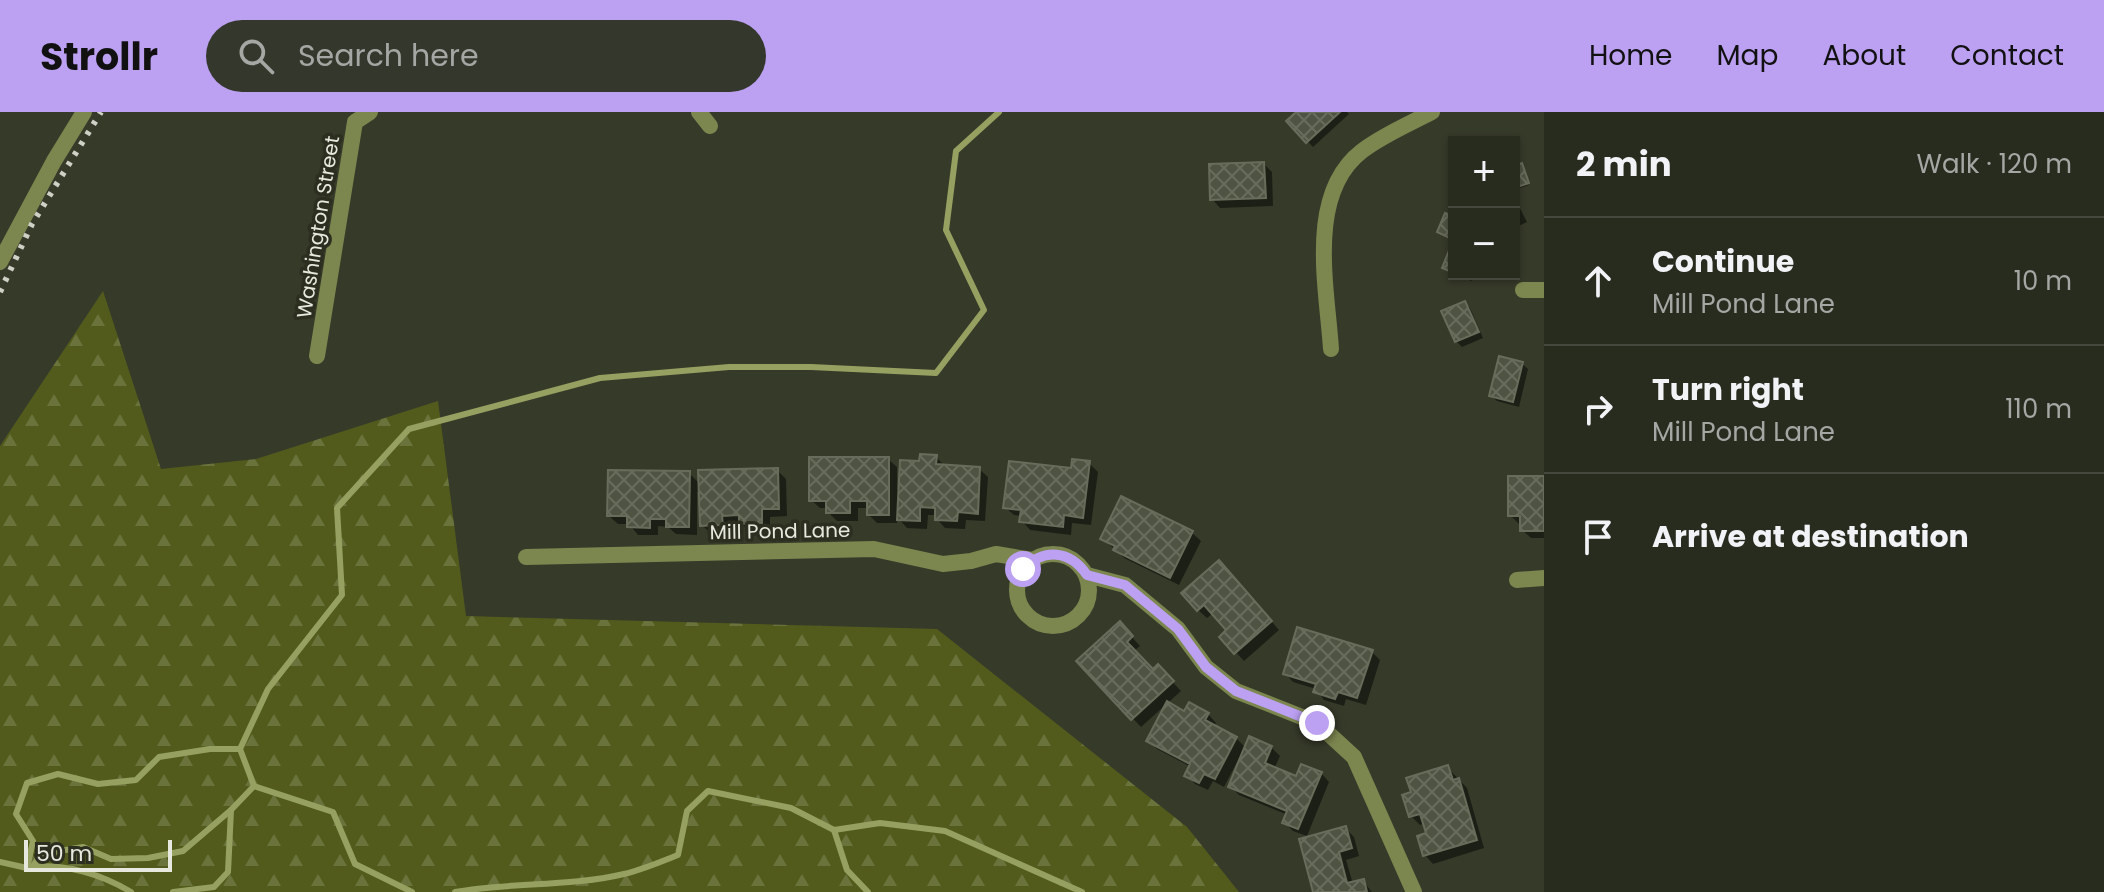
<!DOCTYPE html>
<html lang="en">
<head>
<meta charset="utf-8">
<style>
  :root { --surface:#282c1f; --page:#34382c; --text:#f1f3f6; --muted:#a5a7a4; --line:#44483d; --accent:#bca0f2 }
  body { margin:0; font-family:Poppins,sans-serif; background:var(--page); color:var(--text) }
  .controls { position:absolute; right:24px; top:24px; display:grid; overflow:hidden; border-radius:0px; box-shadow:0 2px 6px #0004 }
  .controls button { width:72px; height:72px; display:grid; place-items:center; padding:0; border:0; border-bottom:2px solid var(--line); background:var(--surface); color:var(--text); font:40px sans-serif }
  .scale { position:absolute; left:24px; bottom:20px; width:148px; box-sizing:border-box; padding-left:8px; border:4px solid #e7e9df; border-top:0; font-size:22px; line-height:28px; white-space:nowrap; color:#e7e9df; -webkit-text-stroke:6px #2c2f1f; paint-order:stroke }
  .stop { position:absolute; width:24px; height:24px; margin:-18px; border:6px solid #bca0f2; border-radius:50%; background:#fff }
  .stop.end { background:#bca0f2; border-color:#fff; box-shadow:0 2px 8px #0008 }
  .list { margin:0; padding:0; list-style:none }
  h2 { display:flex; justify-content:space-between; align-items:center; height:104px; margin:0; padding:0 32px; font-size:34px }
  h2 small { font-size:26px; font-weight:400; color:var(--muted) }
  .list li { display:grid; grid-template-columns:52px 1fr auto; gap:24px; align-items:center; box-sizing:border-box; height:128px; padding:0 32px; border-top:2px solid var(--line) }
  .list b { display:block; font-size:30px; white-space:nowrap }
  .list p { margin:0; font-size:26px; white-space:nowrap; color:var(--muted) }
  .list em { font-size:26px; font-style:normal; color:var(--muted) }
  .icon { flex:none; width:44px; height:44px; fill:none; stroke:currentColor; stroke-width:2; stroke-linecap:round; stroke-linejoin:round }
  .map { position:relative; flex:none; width:1544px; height:780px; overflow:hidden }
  header { display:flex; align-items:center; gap:48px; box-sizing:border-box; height:112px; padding:0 40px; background:var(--accent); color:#111 }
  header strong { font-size:38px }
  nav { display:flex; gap:44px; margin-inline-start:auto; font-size:28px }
  .search { width:560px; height:72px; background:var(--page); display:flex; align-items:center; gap:20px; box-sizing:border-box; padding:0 28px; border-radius:44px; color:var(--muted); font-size:30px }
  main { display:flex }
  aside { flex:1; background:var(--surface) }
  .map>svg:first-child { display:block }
  .forest { fill:url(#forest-firs) }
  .shadow { fill:#0007 }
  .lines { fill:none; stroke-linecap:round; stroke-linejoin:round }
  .stream { stroke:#96a060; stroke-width:6 }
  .building { fill:url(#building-cross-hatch); stroke:#686c5a; stroke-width:2 }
  .minor { stroke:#7c864f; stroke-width:16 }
  .rail { stroke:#cfd1c6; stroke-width:6; stroke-dasharray:4 8; stroke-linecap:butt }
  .route { stroke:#bca0f2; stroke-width:10 }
  .labels { text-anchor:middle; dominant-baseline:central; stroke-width:7; stroke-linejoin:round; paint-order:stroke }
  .street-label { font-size:20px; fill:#e7e9df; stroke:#2c2f1f }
</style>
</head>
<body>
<header>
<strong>Strollr</strong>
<div class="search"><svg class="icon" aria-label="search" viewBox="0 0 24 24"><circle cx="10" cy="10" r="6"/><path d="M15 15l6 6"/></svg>Search here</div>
<nav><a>Home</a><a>Map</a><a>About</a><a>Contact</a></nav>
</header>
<main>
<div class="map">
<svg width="1544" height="780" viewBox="0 0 1544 780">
  <defs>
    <pattern id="forest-firs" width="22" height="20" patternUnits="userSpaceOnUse" patternTransform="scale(2)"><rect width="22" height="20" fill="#525b1b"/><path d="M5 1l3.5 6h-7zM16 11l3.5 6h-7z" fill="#6b733c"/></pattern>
    <pattern id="building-cross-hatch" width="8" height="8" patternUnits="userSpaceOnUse" patternTransform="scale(2)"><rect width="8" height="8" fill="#4f5341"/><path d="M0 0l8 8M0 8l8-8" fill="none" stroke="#686c5c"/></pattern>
  </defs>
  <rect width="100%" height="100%" fill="#363a29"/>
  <path class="forest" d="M103,179L161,357L256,347L438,289L466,504L937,517L1187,715L1239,780H0V334Z"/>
  <g class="shadow">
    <path d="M1298,0H1347L1349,2L1313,35L1288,9Z"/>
    <path d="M1264,52L1272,60L1273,94L1220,96L1212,87Z"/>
    <path d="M1522,54L1529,73L1514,78V56Z"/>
    <path d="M1514,85L1527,110L1514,116Z"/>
    <path d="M1454,134V162H1475L1472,169L1450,161L1444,156Z"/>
    <path d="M1465,191L1470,196L1483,226L1462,235L1456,229Z"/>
    <path d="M1522,252L1528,257L1519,295L1497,289L1491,284Z"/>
    <path d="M936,345L945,354L979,357L988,365L985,409L966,408L965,417L945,416L937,407V403H928L927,417L907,416L897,405V411H877L869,403V396H858V409H837L828,400V396H820L811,388L888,347L897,355V377L900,378L921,351Z"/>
    <path d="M1089,351L1098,360L1091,413L1072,411L1071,423L1030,418L1022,409V404L1014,403L1005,395Z"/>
    <path d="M777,358L786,367L787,404L770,405V419L750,420L741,411L730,412V421H710L702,413L701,380H697V423L676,422L668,415L658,414V423H638L629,412H618L609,404L689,361L701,373Z"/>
    <path d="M1544,366V426H1531L1522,418V412H1519L1510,403Z"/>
    <path d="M1122,386L1192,421L1201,429L1179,473L1124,446L1102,426Z"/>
    <path d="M1227,459L1279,518L1244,549L1222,525L1229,518L1213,501L1207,506L1198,498Z"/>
    <path d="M1120,512L1140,534L1134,539L1153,559L1158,555L1181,579L1141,615L1079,549Z"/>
    <path d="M1372,540L1380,548L1366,593L1346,587L1344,594L1324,588L1316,577L1293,570L1285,561Z"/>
    <path d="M1185,601L1208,602L1216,611L1214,615L1236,626L1246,636L1271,635L1280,644L1274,657L1298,666L1321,661L1329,670L1307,724L1293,719L1285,711L1288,703L1239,683L1230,674L1241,647L1239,646L1224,675L1213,669L1208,678L1195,672L1187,663L1191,655L1157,637L1149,629Z"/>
    <path d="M1447,655L1467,676L1484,736L1433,752L1425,743L1428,722L1425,711L1420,713L1411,704L1413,681Z"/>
    <path d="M1345,716L1354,725L1359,744L1346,748L1353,772L1363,769L1372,780H1315Z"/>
  </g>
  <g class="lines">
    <g class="stream">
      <path d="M240,637L268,577L342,483L337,396L409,317L600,266L729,255H811L936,261L984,198L946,118L956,39L999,0"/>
      <path d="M834,718L847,758L868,780"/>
      <path d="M0,750L27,756L33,729L16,702L27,671L58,662L98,672L136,668L159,645L210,637H240L254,674L333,700L355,752L412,780"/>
      <path d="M33,754L38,747L48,741L83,735L111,747L148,746L183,739L231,698"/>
      <path d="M32,755C65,751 103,763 131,780"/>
      <path d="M173,780L214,775L228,760L231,698L254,674"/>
      <path d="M455,780C511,770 569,775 624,762C642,758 660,750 678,743L687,699L708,679L791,696L834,718L880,711L945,719L1082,780"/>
    </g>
  </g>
  <g class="building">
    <path d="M1296,0H1340L1306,31L1286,9Z"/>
    <path d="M1264,50L1266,86L1210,88L1209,52Z"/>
    <path d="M1522,51L1529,71L1514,76V54Z"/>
    <path d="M1445,101L1454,104V128L1437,120Z"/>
    <path d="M1452,131H1454V161L1442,156Z"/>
    <path d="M1465,189L1479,220L1455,230L1441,199Z"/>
    <path d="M1499,244L1523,250L1513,290L1489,284Z"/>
    <path d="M920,342L937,343L936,352L980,355L978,402L958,400L957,409L935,408V396L920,395V409L897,408L900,348L919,349Z"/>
    <path d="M809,345H889V403H867V389H850V401H826V389H809Z"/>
    <path d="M1072,347L1090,349L1083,406L1064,403L1063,415L1019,410L1021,398L1003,396L1009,349L1071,356Z"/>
    <path d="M778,356L779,397H762V411L739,412V403L722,404L723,413L700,414L698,358Z"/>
    <path d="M608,358L690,359L689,415H666V407H650V416L627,415V404H607Z"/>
    <path d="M1508,364H1544V419H1520V404H1508Z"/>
    <path d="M1121,384L1193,419L1170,466L1113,438L1115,434L1100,427Z"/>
    <path d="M1219,448L1272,509L1234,542L1219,525L1226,518L1204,493L1197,499L1181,481Z"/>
    <path d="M1120,509L1133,524L1127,530L1153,557L1158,552L1174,569L1131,608L1076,549Z"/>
    <path d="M1297,515L1373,538L1357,586L1338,580L1335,587L1313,580L1316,572L1283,562Z"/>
    <path d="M1167,589L1184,599L1189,590L1209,601L1205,608L1237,625L1215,667L1204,662L1199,671L1184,664L1190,652L1146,629Z"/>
    <path d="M1249,624L1272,634L1265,651L1296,664L1301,652L1322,660L1298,717L1282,711L1287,699L1228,675Z"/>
    <path d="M1448,653L1453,668L1459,666L1477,728L1423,744L1417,724L1426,721L1420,702L1409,705L1402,683L1411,680L1406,666Z"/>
    <path d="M1346,714L1352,736L1339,740L1347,771L1364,767L1367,780H1313L1299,727Z"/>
  </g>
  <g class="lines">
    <g class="minor">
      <path d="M699,0L710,14"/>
      <path d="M0,150L54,49L84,0"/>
      <path d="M1523,178H1544"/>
      <path d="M1331,237C1327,175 1306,82 1362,39C1383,23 1409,12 1432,0"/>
      <path d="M317,244L355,10L370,0"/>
      <circle cx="1053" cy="478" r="36"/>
      <path d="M526,445L874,437L943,452L971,449L996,442L1032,448"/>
      <path d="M1087,463L1125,473L1178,517L1206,555L1236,579L1317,611L1354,645L1414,780"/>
      <path d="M1517,468L1544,466"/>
    </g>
    <path class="rail" d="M0,180L32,112L101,0"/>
  </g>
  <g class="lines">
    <path class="route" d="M1023,457C1044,436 1070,438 1087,463L1125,473L1178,517L1206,555L1236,579L1317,611"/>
  </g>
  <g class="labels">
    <g class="street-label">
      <text transform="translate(318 115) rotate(-81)">Washington Street</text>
      <text transform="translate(780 419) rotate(-1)">Mill Pond Lane</text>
    </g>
  </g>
</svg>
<div class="controls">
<button>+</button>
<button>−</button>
</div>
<div class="scale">50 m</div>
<div class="stop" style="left:1023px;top:457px"></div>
<div class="stop end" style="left:1317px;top:611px"></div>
</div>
<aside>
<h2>2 min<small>Walk · 120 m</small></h2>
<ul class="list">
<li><svg class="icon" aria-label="ahead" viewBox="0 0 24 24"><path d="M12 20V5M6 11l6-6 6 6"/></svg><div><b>Continue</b><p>Mill Pond Lane</p></div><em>10 m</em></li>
<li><svg class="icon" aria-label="right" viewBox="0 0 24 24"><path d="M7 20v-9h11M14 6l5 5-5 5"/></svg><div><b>Turn right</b><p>Mill Pond Lane</p></div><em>110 m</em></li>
<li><svg class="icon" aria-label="arrive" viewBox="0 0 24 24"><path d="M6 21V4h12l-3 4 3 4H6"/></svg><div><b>Arrive at destination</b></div></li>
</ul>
</aside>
</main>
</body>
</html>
